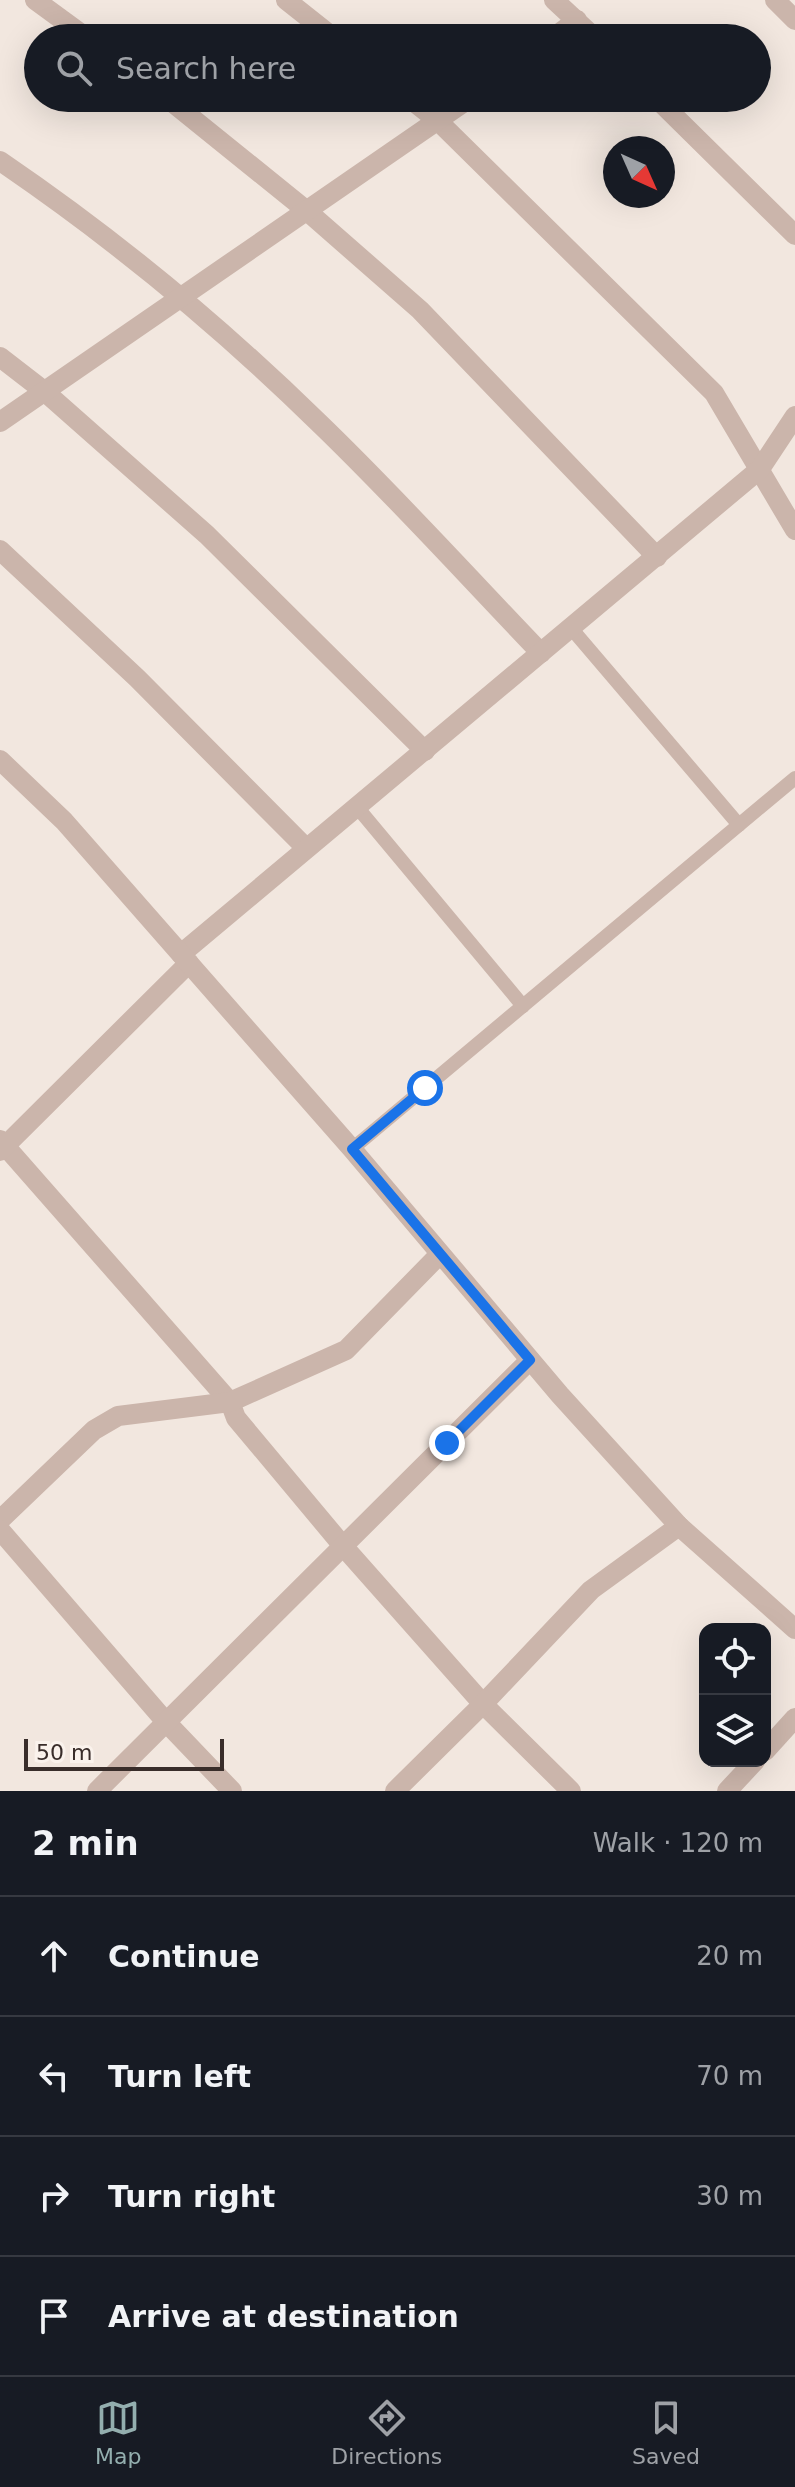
<!DOCTYPE html>
<html lang="en">
<head>
<meta charset="utf-8">
<style>
  :root { --surface:#171b24; --page:#242831; --text:#f1f3f6; --muted:#9ea1a6; --line:#363941; --accent:#93aeae }
  body { margin:0; font-family:"DejaVu Sans",sans-serif; background:var(--page); color:var(--text) }
  .controls { position:absolute; right:24px; bottom:24px; display:grid; overflow:hidden; border-radius:16px; box-shadow:0 8px 32px #0002 }
  .controls button { width:72px; height:72px; display:grid; place-items:center; padding:0; border:0; border-bottom:2px solid var(--line); background:var(--surface); color:var(--text); font:40px sans-serif }
  .compass { position:absolute; left:603px; top:136px; width:72px; height:72px; border-radius:50%; background:var(--surface); box-shadow:0 8px 32px #0002; rotate:135deg }
  .scale { position:absolute; left:24px; bottom:20px; width:200px; box-sizing:border-box; padding-left:8px; border:4px solid #392d2a; border-top:0; font-size:22px; line-height:28px; white-space:nowrap; color:#392d2a; -webkit-text-stroke:6px #faf2ec; paint-order:stroke }
  .stop { position:absolute; width:24px; height:24px; margin:-18px; border:6px solid #1a73e8; border-radius:50%; background:#fff }
  .stop.end { background:#1a73e8; border-color:#fff; box-shadow:0 2px 8px #0008 }
  .list { margin:0; padding:0; list-style:none }
  h2 { display:flex; justify-content:space-between; align-items:center; height:104px; margin:0; padding:0 32px; font-size:34px }
  h2 small { font-size:26px; font-weight:400; color:var(--muted) }
  .list li { display:grid; grid-template-columns:52px 1fr auto; gap:24px; align-items:center; box-sizing:border-box; height:120px; padding:0 32px; border-top:2px solid var(--line) }
  .list b { display:block; font-size:30px; white-space:nowrap }
  .list em { font-size:26px; font-style:normal; color:var(--muted) }
  .icon { flex:none; width:44px; height:44px; fill:none; stroke:currentColor; stroke-width:2; stroke-linecap:round; stroke-linejoin:round }
  .map { position:relative; flex:none; width:795px; height:1791px; overflow:hidden }
  .search { position:absolute; background:var(--surface); box-shadow:0 8px 32px #0002; left:24px; right:24px; top:24px; height:88px; display:flex; align-items:center; gap:20px; box-sizing:border-box; padding:0 28px; border-radius:44px; color:var(--muted); font-size:30px }
  .sheet { height:584px; background:var(--surface) }
  nav { display:flex; justify-content:space-around; align-items:center; box-sizing:border-box; height:112px; border-top:2px solid var(--line); background:var(--surface); font-size:22px; color:var(--muted) }
  nav a { display:grid; justify-items:center; gap:4px }
  nav .on { color:var(--accent) }
  .map>svg:first-child { display:block }
  .lines { fill:none; stroke-linecap:round; stroke-linejoin:round }
  .service { stroke:#cbb5ab; stroke-width:14 }
  .minor { stroke:#cbb5ab; stroke-width:20 }
  .tertiary { stroke:#cbb5ab; stroke-width:20 }
  .route { stroke:#1a73e8; stroke-width:10 }
</style>
</head>
<body>
<div class="map">
<svg width="795" height="1791" viewBox="0 0 795 1791">
  <rect width="100%" height="100%" fill="#f2e7df"/>
  <g class="lines">
    <g class="service">
      <path d="M571,628L739,825"/>
      <path d="M357,807L523,1006"/>
      <path d="M352,1149L795,778"/>
    </g>
    <g class="minor">
      <path d="M35,0L87,38"/>
      <path d="M286,0L334,38"/>
      <path d="M554,0L595,38"/>
      <path d="M775,0L795,20"/>
      <path d="M553,38L577,20"/>
      <path d="M167,98L307,211L420,310L657,557"/>
      <path d="M409,98L438,121L714,393L795,530"/>
      <path d="M656,98L795,235"/>
      <path d="M0,161C113,238 221,327 318,422C395,496 467,576 541,653"/>
      <path d="M0,357L44,391L207,535L425,751"/>
      <path d="M0,422L470,98"/>
      <path d="M0,550L137,678L306,848"/>
      <path d="M181,954L760,469L795,416"/>
      <path d="M0,1140L230,1402L236,1418L343,1546L483,1704L571,1791"/>
      <path d="M0,1151L189,963"/>
      <path d="M0,1520L94,1430L118,1416L230,1402L346,1350L440,1254"/>
      <path d="M0,1530L166,1722L232,1791"/>
      <path d="M765,1751L795,1718"/>
      <path d="M97,1791L530,1360"/>
      <path d="M395,1791L483,1704L591,1590L679,1526"/>
      <path d="M727,1791L755,1761"/>
    </g>
    <path class="tertiary" d="M0,760L64,821L352,1149L560,1395L679,1526L795,1629"/>
  </g>
  <g class="lines">
    <path class="route" d="M425,1088L352,1149L530,1360L447,1443"/>
  </g>
</svg>
<div class="controls">
<button><svg class="icon" aria-label="locate" viewBox="0 0 24 24"><circle cx="12" cy="12" r="6"/><path d="M12 2v4M12 18v4M2 12h4M18 12h4"/></svg></button>
<button><svg class="icon" aria-label="layers" viewBox="0 0 24 24"><path d="M12 4l9 5-9 5-9-5zM3 14l9 5 9-5"/></svg></button>
</div>
<svg class="compass" viewBox="-18 -18 36 36"><path d="M0-13l5 13h-10z" fill="#e53935"/><path d="M0 13l5-13h-10z" fill="#9ea1a6"/></svg>
<div class="scale">50 m</div>
<div class="stop" style="left:425px;top:1088px"></div>
<div class="stop end" style="left:447px;top:1443px"></div>
<div class="search"><svg class="icon" aria-label="search" viewBox="0 0 24 24"><circle cx="10" cy="10" r="6"/><path d="M15 15l6 6"/></svg>Search here</div>
</div>
<section class="sheet">
<h2>2 min<small>Walk · 120 m</small></h2>
<ul class="list">
<li><svg class="icon" aria-label="ahead" viewBox="0 0 24 24"><path d="M12 20V5M6 11l6-6 6 6"/></svg><div><b>Continue</b></div><em>20 m</em></li>
<li><svg class="icon" aria-label="left" viewBox="0 0 24 24"><path d="M17 20v-9H6M10 6l-5 5 5 5"/></svg><div><b>Turn left</b></div><em>70 m</em></li>
<li><svg class="icon" aria-label="right" viewBox="0 0 24 24"><path d="M7 20v-9h11M14 6l5 5-5 5"/></svg><div><b>Turn right</b></div><em>30 m</em></li>
<li><svg class="icon" aria-label="arrive" viewBox="0 0 24 24"><path d="M6 21V4h12l-3 4 3 4H6"/></svg><div><b>Arrive at destination</b></div></li>
</ul>
</section>
<nav>
<a class="on"><svg class="icon" aria-label="map" viewBox="0 0 24 24"><path d="M3 6l6-2 6 2 6-2v14l-6 2-6-2-6 2zM9 4v14M15 6v14"/></svg>Map</a>
<a><svg class="icon" aria-label="directions" viewBox="0 0 24 24"><path d="M12 3l9 9-9 9-9-9zM9 14v-3h6M13 9l2 2-2 2"/></svg>Directions</a>
<a><svg class="icon" aria-label="saved" viewBox="0 0 24 24"><path d="M7 4h10v16l-5-4-5 4z"/></svg>Saved</a>
</nav>
</body>
</html>
